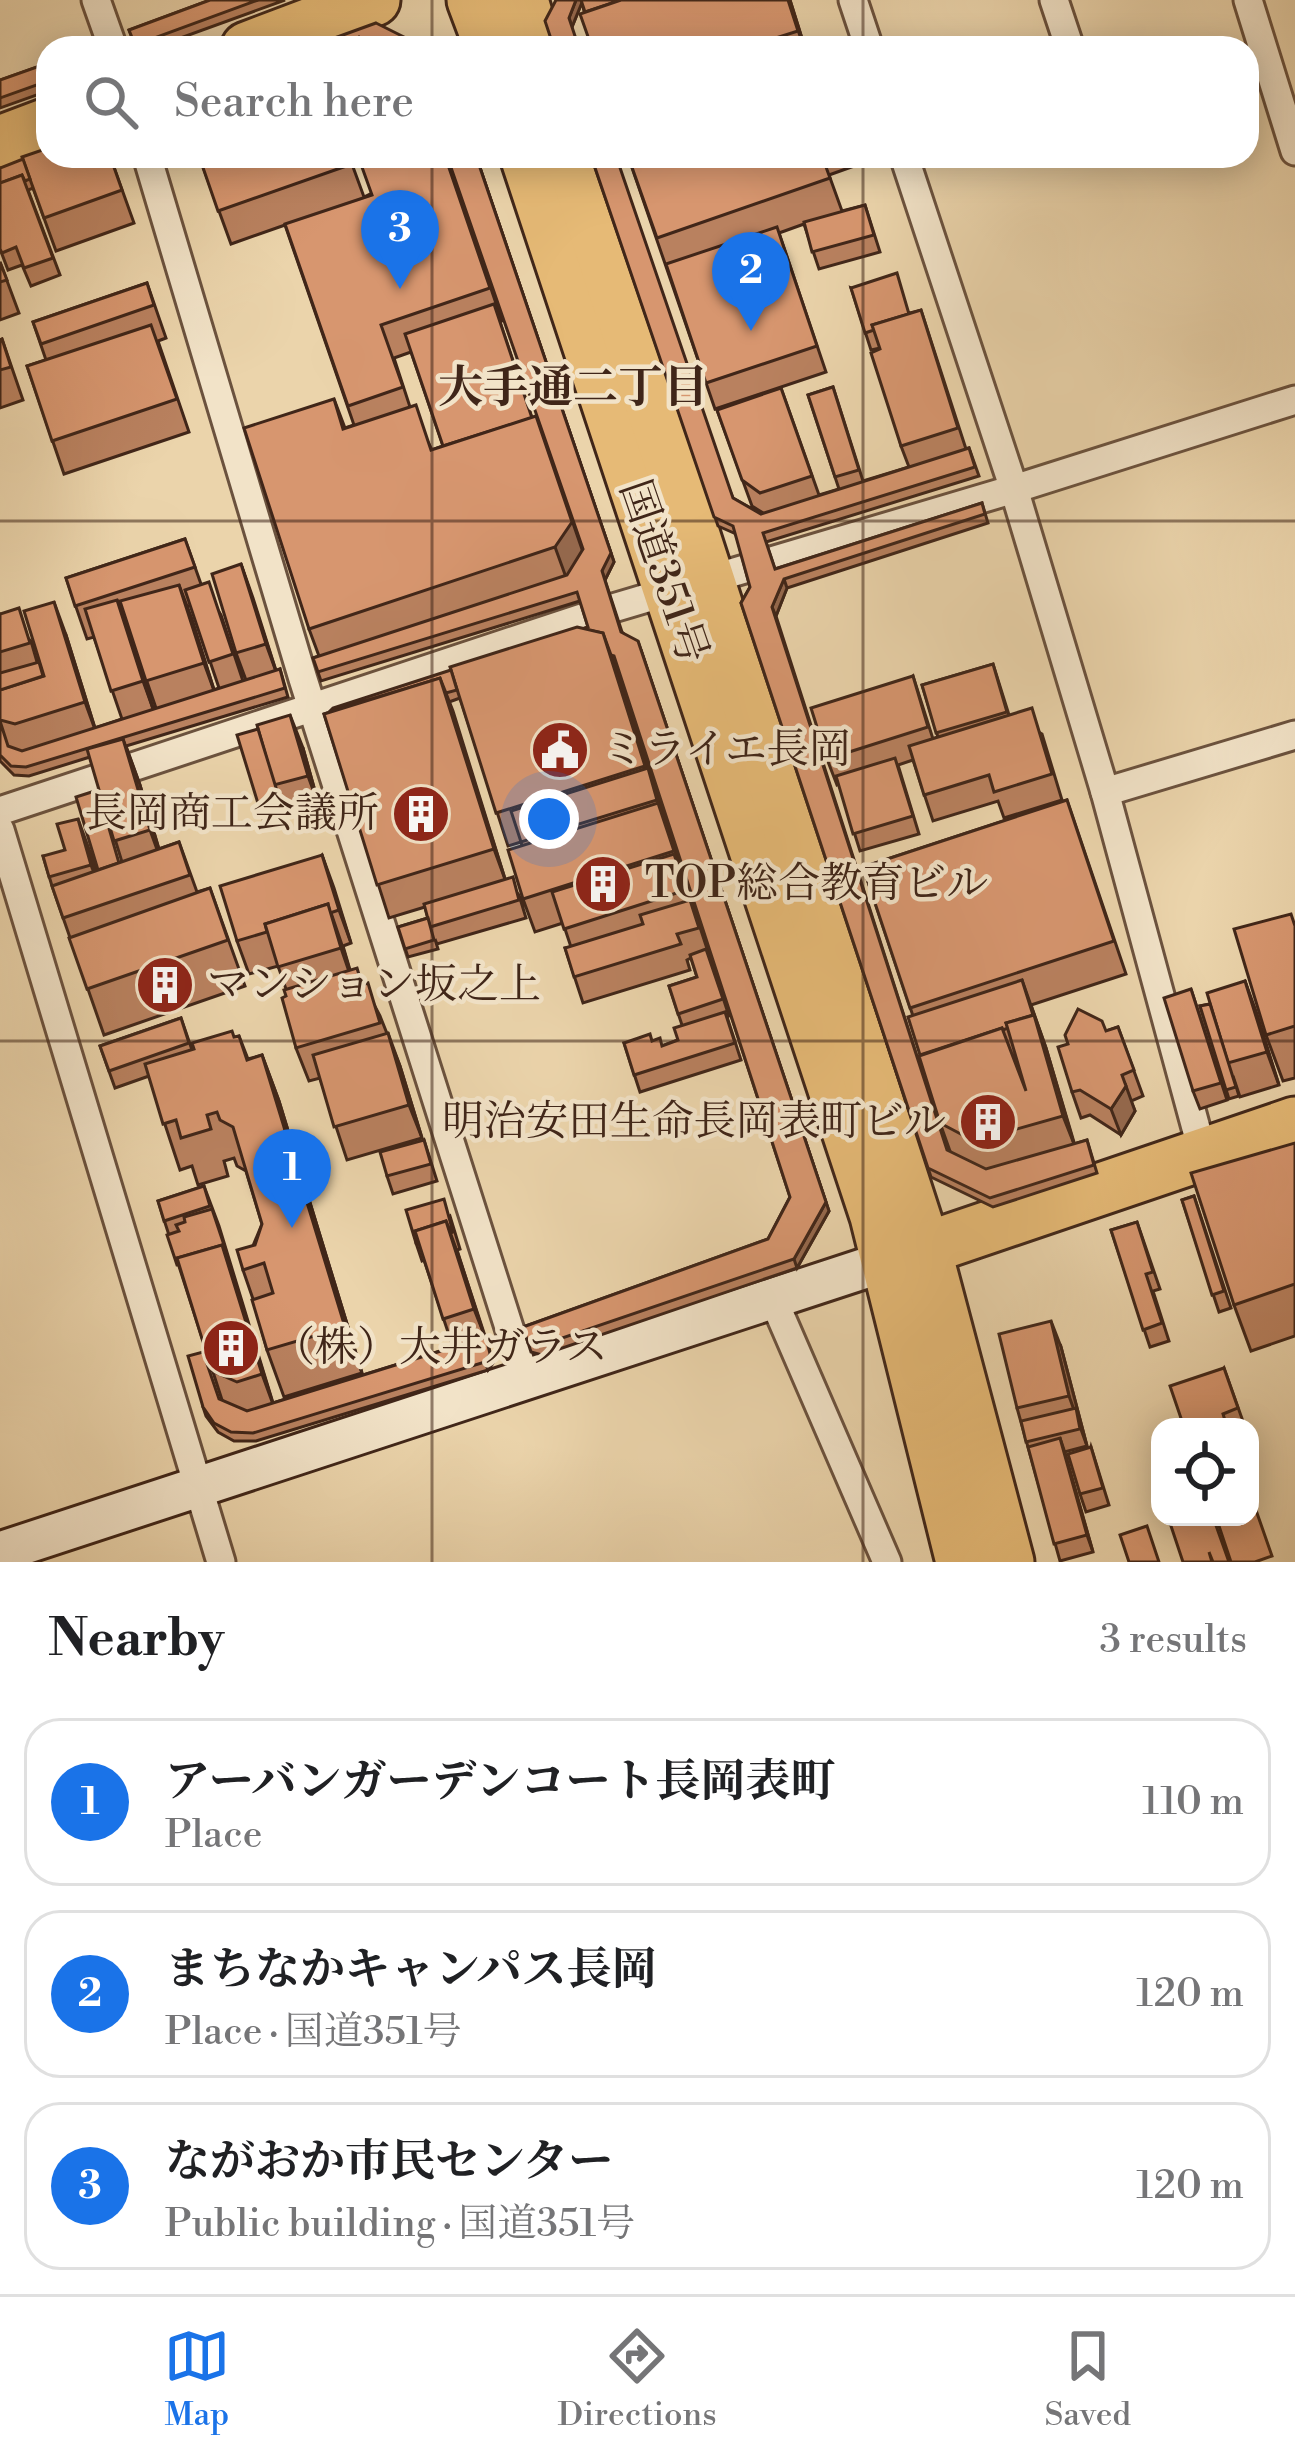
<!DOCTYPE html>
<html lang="en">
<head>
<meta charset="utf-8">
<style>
  :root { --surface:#fff; --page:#f6f6f6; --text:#202124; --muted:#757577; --line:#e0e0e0; --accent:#1a73e8 }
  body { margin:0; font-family:"Libre Bodoni","Noto Serif JP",serif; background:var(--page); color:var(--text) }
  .controls { position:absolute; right:36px; bottom:36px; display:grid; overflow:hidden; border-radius:24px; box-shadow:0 6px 30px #0003 }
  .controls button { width:108px; height:108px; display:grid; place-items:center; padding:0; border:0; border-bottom:3px solid var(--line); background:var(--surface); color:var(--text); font:60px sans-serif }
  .you { position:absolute; left:549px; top:819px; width:42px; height:42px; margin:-30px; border:9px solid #fff; border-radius:50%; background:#1a73e8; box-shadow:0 0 0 18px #1a73e833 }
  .badge { display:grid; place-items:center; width:78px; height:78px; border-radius:50%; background:var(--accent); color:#fff; font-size:39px; font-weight:700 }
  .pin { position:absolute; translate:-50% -99px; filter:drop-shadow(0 3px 6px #0008) }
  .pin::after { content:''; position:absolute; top:63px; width:42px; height:36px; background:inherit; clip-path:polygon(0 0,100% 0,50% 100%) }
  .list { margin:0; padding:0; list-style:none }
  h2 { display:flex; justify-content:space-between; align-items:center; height:156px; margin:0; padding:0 48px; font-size:51px }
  h2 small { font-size:39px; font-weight:400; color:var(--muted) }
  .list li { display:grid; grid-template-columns:78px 1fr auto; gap:36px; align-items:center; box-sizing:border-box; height:168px; margin:0 24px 24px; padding:0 24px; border:3px solid var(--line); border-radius:36px }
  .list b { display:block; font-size:45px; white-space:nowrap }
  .list p { margin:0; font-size:39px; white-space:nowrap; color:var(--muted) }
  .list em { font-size:39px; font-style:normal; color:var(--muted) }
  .icon { flex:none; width:66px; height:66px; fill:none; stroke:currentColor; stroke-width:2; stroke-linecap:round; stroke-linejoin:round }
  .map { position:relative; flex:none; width:1295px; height:1562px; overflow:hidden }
  .search { position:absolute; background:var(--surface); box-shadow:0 6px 30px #0003; left:36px; right:36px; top:36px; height:132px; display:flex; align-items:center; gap:30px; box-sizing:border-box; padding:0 42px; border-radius:36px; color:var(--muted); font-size:45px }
  .sheet { height:732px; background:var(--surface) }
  nav { display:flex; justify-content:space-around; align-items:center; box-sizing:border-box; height:168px; border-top:3px solid var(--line); background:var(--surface); font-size:33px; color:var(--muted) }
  nav a { display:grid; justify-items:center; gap:6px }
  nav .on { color:var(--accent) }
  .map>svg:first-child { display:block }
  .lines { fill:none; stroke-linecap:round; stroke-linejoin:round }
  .street-casing { stroke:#6b523e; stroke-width:33 }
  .secondary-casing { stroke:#402619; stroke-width:45 }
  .highway-casing { stroke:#402619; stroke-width:57 }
  .street { stroke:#f2e3c8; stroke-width:27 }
  .secondary { stroke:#f2e3c8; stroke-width:39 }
  .highway { stroke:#e6ba76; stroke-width:51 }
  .wall { fill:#b9815f; stroke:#402619; stroke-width:3; fill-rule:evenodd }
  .shaded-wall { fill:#96694e; stroke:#402619; stroke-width:3 }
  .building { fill:#d7966f; stroke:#402619; stroke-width:3 }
  .grid { fill:none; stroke:#402619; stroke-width:3; stroke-opacity:0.55 }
  .labels { text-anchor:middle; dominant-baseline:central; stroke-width:9; stroke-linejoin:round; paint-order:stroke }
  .street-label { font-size:42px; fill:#402619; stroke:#f2e3c8 }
  .poi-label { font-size:42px; fill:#402619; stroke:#f2e3c8; text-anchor:start }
  .neighbourhood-label { font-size:45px; font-weight:bold; fill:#402619; stroke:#f2e3c8 }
</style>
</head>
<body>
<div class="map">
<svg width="1295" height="1562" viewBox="0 0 1295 1562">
  <rect width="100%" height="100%" fill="#ebd4ab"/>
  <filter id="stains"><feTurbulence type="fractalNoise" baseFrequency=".00167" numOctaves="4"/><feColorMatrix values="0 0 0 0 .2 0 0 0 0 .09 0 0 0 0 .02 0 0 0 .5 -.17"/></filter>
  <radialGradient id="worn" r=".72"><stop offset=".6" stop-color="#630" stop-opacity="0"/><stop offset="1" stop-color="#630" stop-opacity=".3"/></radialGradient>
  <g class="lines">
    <g class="street-casing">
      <g id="street">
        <path d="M96,0L113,48"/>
        <path d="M853,0L869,48"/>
        <path d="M1054,0L1070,48"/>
        <path d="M1248,0L1295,151"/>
        <path d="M147,156L303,679L526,1381"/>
        <path d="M904,156L1014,489L1105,792L1203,1154"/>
        <path d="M1105,792L1295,735"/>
        <path d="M0,811L603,611L1014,489L1295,400"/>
        <path d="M0,830L221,1562"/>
        <path d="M774,1301L887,1562"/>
      </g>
    </g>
    <g class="secondary-casing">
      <path id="secondary" d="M0,1552L887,1261"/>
    </g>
    <g class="highway-casing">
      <g id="highway">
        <path d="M473,0L491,48"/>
        <path d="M522,0L536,48"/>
        <path d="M247,48L374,0"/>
        <path d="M0,142L48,124"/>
        <path d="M526,156L876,1216L962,1562"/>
        <path d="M571,156L925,1249L1008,1562"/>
        <path d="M892,1260L1295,1123"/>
      </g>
    </g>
    <use href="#street" class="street"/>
    <use href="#secondary" class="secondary"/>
    <use href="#highway" class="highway"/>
  </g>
  <g class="wall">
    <path d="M210,0H285L153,48H136L129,30Z"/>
    <path d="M556,0H790L805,48H592L582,2L572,27Z"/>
    <path d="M48,63V91L0,108V80Z"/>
    <path d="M110,156L134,223L56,251L33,188L28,190L60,275L31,286L22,265L8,270L0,249V168Z"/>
    <path d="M199,156H349L364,197L446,156L502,321L500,322L532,418L582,550L476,156L614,562L605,580L622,632L641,650L829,1211L797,1268L542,1355L531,1352L523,1327L768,1239L790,1197L617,665L614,664L729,1016L727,1017L741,1060L640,1092L624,1043L652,1041L662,1046L678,1040L682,1025L669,986L697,977L691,958L687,960L690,970L583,1003L565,948L571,947L563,923L535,932L523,899L522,846L521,842L508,846L460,698L449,702L505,879L519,895L526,918L437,944L435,939L438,949L408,957L398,927L428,918L425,907L389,918L324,714L588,627L580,601L321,681L313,658L319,656L309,629L334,399L345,428L354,425L285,225L231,244ZM411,352L443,446L432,450L410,407L394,358Z"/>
    <path d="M591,156L733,498L761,514L763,513L752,506L717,410L781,388L819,495L839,489L808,395L833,387L863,481L909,467L901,446L880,348L871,350L851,288L910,313L921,310L966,449L969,448L979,476L766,542L775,569L982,503L988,523L787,588L776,616L947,1150L950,1151L940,1123L913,1016L863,867L1067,800L1126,974L1031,1005L1046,1048L1074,1144L1087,1140L1097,1173L993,1207L931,1177L741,603L750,587L736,534L718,526ZM1016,1055L1026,1091L1013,1056Z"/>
    <path d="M628,156H854L857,165L829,175L842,211L865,205L880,252L819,269L804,224L779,233L826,372L715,409Z"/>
    <path d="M0,262L19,313L0,320Z"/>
    <path d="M147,283L166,338L158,341L189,432L64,474L27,366L46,360L33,322Z"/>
    <path d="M2,339L23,400L0,408V340Z"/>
    <path d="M185,539L201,584L221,615L243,681L246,680L236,653L241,564L276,671L280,669L288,697L126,746L140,785L159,849L179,842L197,892L210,888L245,986L104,1035L52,886L43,856L90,852L96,871L122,862L90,757L29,776L14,775L0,761V614L31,641L37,662L66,635L95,728L122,719L94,637L87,639L66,578ZM191,605L219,688L214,690L187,607ZM126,626H128L156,708L153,709Z"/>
    <path d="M993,664L1009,715L1042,734L1062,800L1004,818L998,801L933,821L913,760L898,765L919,834L860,851L839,784L837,785L827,759L913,676L933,739L938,737L922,685Z"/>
    <path d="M258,729L303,748L320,809L286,817L287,821L266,828L260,810Z"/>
    <path d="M322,855L351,943L343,946L350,970L363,984L380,1016L400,1066L422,1138L347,1160L320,1078L309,1081L296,1048L286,989L278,966L249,974L237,941Z"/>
    <path d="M1295,924V1078L1283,1081L1266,1035Z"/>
    <path d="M1245,981L1279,1085L1240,1097L1233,1076L1239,1096L1229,1099L1200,1006L1210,1004Z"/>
    <path d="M1191,989L1227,1100L1200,1109L1193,1091Z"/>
    <path d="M181,1018L192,1050L239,1036L248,1059L262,1055L279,1101L362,1373L284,1397L267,1350L253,1299L243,1270L262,1224L246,1171L237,1166L234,1158L224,1161L228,1176L198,1185L192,1166L180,1170L149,1076L115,1088L100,1046Z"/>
    <path d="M1118,1027L1143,1096L1131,1101L1135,1111L1121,1135L1090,1115L1081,1118L1072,1092L1106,1031Z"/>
    <path d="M424,1140L437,1181L393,1194L387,1176Z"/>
    <path d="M1295,1143V1336L1251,1351L1234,1305Z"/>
    <path d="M204,1186L219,1226L273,1403L453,1347L424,1260L422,1261L416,1243L450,1216L460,1249L457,1250L493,1363L488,1370L256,1441H234L218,1432L206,1416L203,1407L219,1399L222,1400L158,1201Z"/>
    <path d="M1194,1196L1231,1308L1219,1312L1182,1200Z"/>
    <path d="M1137,1222L1160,1289L1153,1291L1169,1341L1150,1347L1111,1230Z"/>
    <path d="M1061,1347L1087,1446L1064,1452L1093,1552L1060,1561L1017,1408Z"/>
    <path d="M1224,1368L1245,1427H1184Z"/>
    <path d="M1091,1447L1109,1505L1086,1512L1080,1494Z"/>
  </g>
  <g class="shaded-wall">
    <path d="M576,0H583L572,27L569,18Z"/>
    <path d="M788,0H790L805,48H804Z"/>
    <path d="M476,156L614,562L605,580L602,571Z"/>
    <path d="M536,416L584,555L567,580L555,547Z"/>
    <path d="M241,564L253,598L278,677L266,644Z"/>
    <path d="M784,579L787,588L776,616L772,607Z"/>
    <path d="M179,585L192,619L216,696L204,663Z"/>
    <path d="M117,600L129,633L155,714L143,681Z"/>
    <path d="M54,602L66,635L97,735L85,702Z"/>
    <path d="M603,633L615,666L669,833L645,766Z"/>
    <path d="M638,641L829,1211L797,1268L794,1259L826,1202Z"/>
    <path d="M440,678L453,711L506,882L494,849Z"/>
    <path d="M290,715L303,748L320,809L308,776Z"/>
    <path d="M123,739L140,785L167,877L150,830Z"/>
    <path d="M78,819L90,852L104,898L91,865Z"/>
    <path d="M322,855L334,888L351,943L339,910Z"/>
    <path d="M328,904L344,951L357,995L341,948Z"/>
    <path d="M1022,980L1046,1048L1076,1149L1063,1116Z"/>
    <path d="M1245,981L1257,1014L1279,1085L1267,1052Z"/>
    <path d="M388,1033L400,1066L422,1138L409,1105Z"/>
    <path d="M262,1055L279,1101L362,1373L345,1327Z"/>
    <path d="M1126,1086L1135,1111L1121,1135L1111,1109Z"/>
    <path d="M446,1221L458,1254L487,1342L474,1309Z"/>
    <path d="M222,1245L234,1278L274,1407L262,1374Z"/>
    <path d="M1051,1321L1061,1347L1087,1446L1069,1396Z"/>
    <path d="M486,1337L493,1363L488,1370L485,1362Z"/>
    <path d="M1060,1438L1066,1456L1093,1552L1087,1535Z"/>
  </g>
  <g class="building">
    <path d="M210,0H258L141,43L133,40L129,30Z"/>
    <path d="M556,0H576L569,18L579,48H554L545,21Z"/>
    <path d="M581,0H621L585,12Z"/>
    <path d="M621,0H788L798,31L744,48H592L580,14Z"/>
    <path d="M376,23L426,48H382L359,37L328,48H307Z"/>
    <path d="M359,37L382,48H328Z"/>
    <path d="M48,63V81L0,98V80Z"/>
    <path d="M48,148V156H110L122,190L44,218L22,157Z"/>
    <path d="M199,156H349L352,164L218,211Z"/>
    <path d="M358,156H445L490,288L381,325L403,387L348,406L285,224L372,195Z"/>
    <path d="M447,156H476L611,553L602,571L621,632L638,641L826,1202L794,1259L539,1346L528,1343L523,1327L768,1239L790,1197L614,656L611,655L603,633L583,629L588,627L577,592L318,672L313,658L567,575L583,549Z"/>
    <path d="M591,156H616L733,498L761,514L969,448L975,467L763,533L775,569L982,503L985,514L784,579L772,607L947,1150L986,1169L1087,1140L1094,1165L990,1198L928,1168L741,603L750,587L733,526L714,517Z"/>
    <path d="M628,156H822L830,178L657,238Z"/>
    <path d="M23,159L30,179L25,181L22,175L0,183V168Z"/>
    <path d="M22,175L53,258L24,268L16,247L2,253L0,249V183Z"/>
    <path d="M865,205L874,235L812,252L804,222Z"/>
    <path d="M777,227L817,346L706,383L666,264Z"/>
    <path d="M0,262L7,280L0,282Z"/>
    <path d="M897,273L909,314L872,325L874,330L865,333L851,288Z"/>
    <path d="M147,283L154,305L41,344L33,322Z"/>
    <path d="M494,304L532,418L443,446L405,334Z"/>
    <path d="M921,310L958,428L901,446L871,353L880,349L872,325Z"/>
    <path d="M151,325L177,399L52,441L27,366Z"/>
    <path d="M2,339L11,367L0,370V340Z"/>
    <path d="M833,387L859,470L835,477L808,395Z"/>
    <path d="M781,388L812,476L760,493L742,480L717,410Z"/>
    <path d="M334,399L343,429L416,405L431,450L536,416L572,522L555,547L309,629L244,428Z"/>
    <path d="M185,539L195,567L75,606L66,578Z"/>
    <path d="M241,564L266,644L236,653L212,574Z"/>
    <path d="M209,582L233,654L209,662L185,590Z"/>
    <path d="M179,585L204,663L146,681L120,601Z"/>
    <path d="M117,600L143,681L111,691L85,609Z"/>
    <path d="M54,602L85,702L15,724L0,720V690L44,676L24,611Z"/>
    <path d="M19,608L30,643L0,652V614Z"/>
    <path d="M577,627L603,633L645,766L496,813L450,667Z"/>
    <path d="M39,662L43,676L0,690V673Z"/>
    <path d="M993,664L1007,712L936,733L922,685Z"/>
    <path d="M280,669L285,688L26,767L11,766L0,755V721L8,746L22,751Z"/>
    <path d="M451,670L457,690L446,693L440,678L329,712L333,708Z"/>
    <path d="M913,676L928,727L827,759L811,708Z"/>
    <path d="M440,678L494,849L377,885L324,714Z"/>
    <path d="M1032,708L1052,774L994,792L989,775L924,795L909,746Z"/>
    <path d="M290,715L308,776L274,785L257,725Z"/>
    <path d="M258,729L281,804L260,810L237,735Z"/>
    <path d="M123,739L150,830L114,841L87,749Z"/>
    <path d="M895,758L913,816L853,834L836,776Z"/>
    <path d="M648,768L657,800L521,842L511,811Z"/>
    <path d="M98,790L119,863L98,870L76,797Z"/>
    <path d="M1067,800L1114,941L910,1008L863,867Z"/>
    <path d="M658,803L674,851L523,899L508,850Z"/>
    <path d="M78,819L91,865L49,877L43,856L65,850L57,824Z"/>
    <path d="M179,842L190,875L63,918L52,886Z"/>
    <path d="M674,854L686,890L564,929L552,892Z"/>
    <path d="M322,855L339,910L330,913L328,904L265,924L267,932L237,941L220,886Z"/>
    <path d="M513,877L519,900L430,927L424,904Z"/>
    <path d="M210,888L228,940L87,989L69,938Z"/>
    <path d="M690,900L699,928L677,934L681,944L574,977L565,948L643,924L640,915Z"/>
    <path d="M328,904L341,948L278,967L265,924Z"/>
    <path d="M1291,914L1295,926V1026L1266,1035L1234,929Z"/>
    <path d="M428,918L434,940L405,949L398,927Z"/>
    <path d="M706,949L723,999L678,1014L669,986L697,977L690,955Z"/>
    <path d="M357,968L362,985L368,983L380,1023L296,1048L282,998L286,996L284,990Z"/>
    <path d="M1022,980L1033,1015L1006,1023L1008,1028L1003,1030L1002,1028L920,1055L908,1017Z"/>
    <path d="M1245,981L1267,1052L1228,1063L1207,993Z"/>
    <path d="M1191,989L1221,1083L1193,1091L1164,998Z"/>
    <path d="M1210,1004L1236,1087L1226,1090L1200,1006Z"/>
    <path d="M1078,1009L1102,1021L1106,1031L1118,1027L1134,1070L1122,1075L1126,1086L1111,1109L1080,1090L1072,1092L1058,1047L1068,1044L1065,1035Z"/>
    <path d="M725,1012L735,1043L634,1075L624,1043L650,1034L652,1041L660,1038L662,1046L678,1040L674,1028Z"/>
    <path d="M1034,1015L1063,1116L974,1141L940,1123L919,1056L1002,1028L1026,1091L1006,1023Z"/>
    <path d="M181,1018L189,1043L109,1071L100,1046Z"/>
    <path d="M232,1031L234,1037L239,1036L247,1060L262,1055L345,1327L267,1350L252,1300L273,1293L264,1263L243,1270L237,1250L255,1245L262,1224L233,1127L220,1120L217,1112L207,1115L211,1129L181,1138L176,1120L163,1124L145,1064L194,1049L192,1043Z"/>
    <path d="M388,1033L409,1105L334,1127L313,1055Z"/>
    <path d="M424,1140L431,1164L387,1176L380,1152Z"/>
    <path d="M1295,1143V1284L1234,1305L1191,1173Z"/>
    <path d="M204,1186L210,1206L164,1221L158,1201Z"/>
    <path d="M1194,1196L1224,1291L1212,1295L1182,1200Z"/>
    <path d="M444,1199L453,1232L451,1233L446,1221L415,1231L418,1242L416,1243L406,1210Z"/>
    <path d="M212,1209L226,1251L222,1245L177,1258L179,1265H177L167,1235L179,1231L176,1225L185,1222L184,1217Z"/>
    <path d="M446,1221L474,1309L443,1319L415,1231Z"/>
    <path d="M1137,1222L1153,1272L1146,1274L1162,1323L1143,1330L1111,1230Z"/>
    <path d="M222,1245L262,1374L237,1382L212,1371L177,1258Z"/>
    <path d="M1051,1321L1069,1396L1017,1408L999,1334Z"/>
    <path d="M486,1337L490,1354L485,1362L253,1433L231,1432L214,1423L203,1407L188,1356L203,1352L219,1399L247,1411Z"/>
    <path d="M1224,1368L1238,1408L1223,1414L1227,1427H1184L1170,1386Z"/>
    <path d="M1076,1408L1080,1429L1026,1442L1021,1421Z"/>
    <path d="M1060,1438L1087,1535L1054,1544L1028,1447Z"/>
    <path d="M1091,1447L1103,1488L1080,1494L1068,1454Z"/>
    <path d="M1250,1493L1272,1556L1255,1562H1231L1216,1517H1250Z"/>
    <path d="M1168,1517H1213L1229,1562H1213L1209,1552L1212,1562H1183Z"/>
    <path d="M1147,1526L1159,1562H1129L1120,1535Z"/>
  </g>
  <path class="grid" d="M432,0V48M863,0V48M432,156V1562M863,156V1562M0,521H1295M0,1041H1295"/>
  <defs>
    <g id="civic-disc" transform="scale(3)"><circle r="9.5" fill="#8f2418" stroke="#f2e3c8"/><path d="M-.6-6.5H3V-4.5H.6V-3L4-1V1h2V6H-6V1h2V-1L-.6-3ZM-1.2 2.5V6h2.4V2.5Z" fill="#fff"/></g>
    <g id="building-disc" transform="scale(3)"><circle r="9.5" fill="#8f2418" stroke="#f2e3c8"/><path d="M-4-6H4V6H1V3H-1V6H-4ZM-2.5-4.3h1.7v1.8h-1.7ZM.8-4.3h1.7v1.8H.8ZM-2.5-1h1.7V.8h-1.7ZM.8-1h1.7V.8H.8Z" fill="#fff"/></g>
  </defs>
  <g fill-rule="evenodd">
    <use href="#civic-disc" x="560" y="750"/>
    <use href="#building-disc" x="421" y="814"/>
    <use href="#building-disc" x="603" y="884"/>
    <use href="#building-disc" x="165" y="985"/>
    <use href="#building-disc" x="988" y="1122"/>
    <use href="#building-disc" x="231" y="1348"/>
  </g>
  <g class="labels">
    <g class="street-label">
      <text transform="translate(663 572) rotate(71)">国道351号</text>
    </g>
    <g class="poi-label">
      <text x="602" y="750">ミライエ長岡</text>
      <text x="379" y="814" text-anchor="end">長岡商工会議所</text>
      <text x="645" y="884">TOP総合教育ビル</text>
      <text x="207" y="985">マンション坂之上</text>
      <text x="946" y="1122" text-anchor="end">明治安田生命長岡表町ビル</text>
      <text x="273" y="1348">（株）大井ガラス</text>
    </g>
    <g class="neighbourhood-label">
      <text x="573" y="388">大手通二丁目</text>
    </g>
  </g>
  <rect width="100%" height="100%" filter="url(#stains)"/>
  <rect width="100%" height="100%" fill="url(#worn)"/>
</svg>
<div class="controls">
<button><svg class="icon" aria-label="locate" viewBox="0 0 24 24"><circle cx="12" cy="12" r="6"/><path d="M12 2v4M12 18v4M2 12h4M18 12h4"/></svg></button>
</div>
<div class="you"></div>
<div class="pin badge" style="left:292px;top:1228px">1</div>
<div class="pin badge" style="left:751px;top:331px">2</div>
<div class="pin badge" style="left:400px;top:289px">3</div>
<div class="search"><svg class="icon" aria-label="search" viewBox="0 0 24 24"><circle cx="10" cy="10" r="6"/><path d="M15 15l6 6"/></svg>Search here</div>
</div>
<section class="sheet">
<h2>Nearby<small>3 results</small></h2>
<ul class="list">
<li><span class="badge">1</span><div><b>アーバンガーデンコート長岡表町</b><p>Place</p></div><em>110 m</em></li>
<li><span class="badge">2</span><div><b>まちなかキャンパス長岡</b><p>Place · 国道351号</p></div><em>120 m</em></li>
<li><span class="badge">3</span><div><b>ながおか市民センター</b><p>Public building · 国道351号</p></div><em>120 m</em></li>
</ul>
</section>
<nav>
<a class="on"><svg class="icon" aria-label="map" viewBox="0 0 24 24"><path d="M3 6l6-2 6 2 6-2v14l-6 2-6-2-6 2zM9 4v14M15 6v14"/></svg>Map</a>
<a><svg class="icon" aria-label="directions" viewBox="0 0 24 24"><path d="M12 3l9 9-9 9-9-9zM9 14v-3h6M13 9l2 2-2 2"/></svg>Directions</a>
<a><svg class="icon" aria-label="saved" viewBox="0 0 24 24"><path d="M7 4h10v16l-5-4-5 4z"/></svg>Saved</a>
</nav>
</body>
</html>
